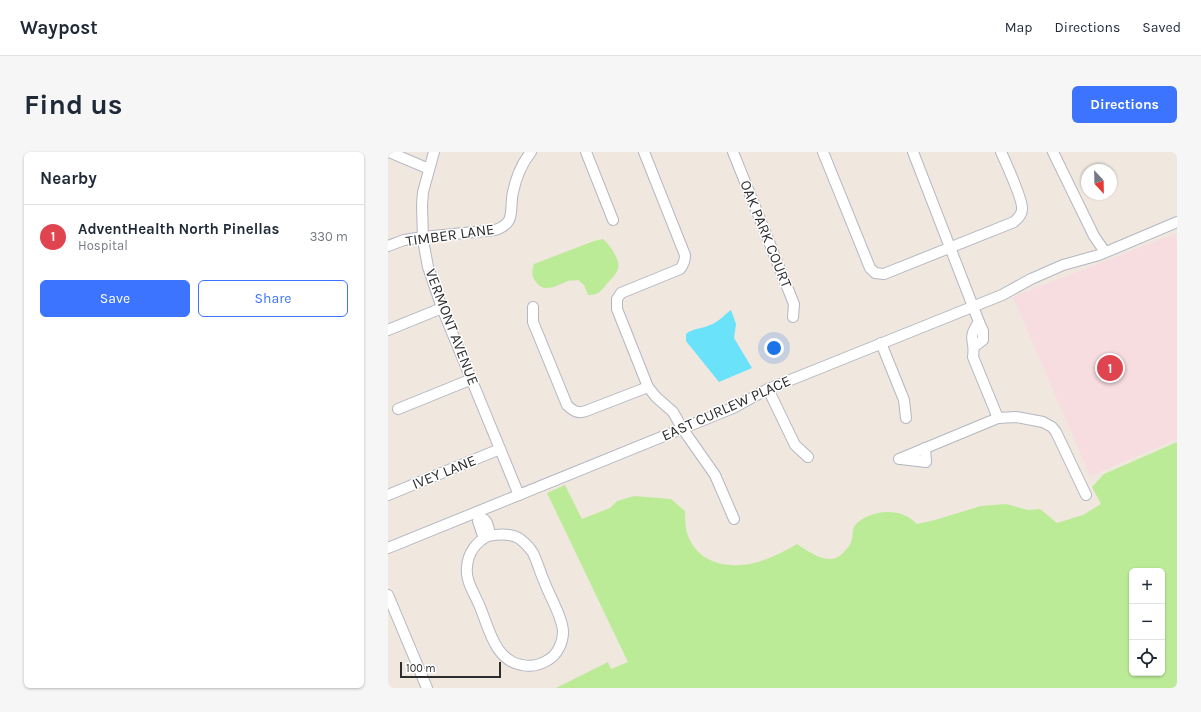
<!DOCTYPE html>
<html lang="en">
<head>
<meta charset="utf-8">
<style>
  :root { --surface:#fff; --page:#f6f6f7; --text:#1f2937; --muted:#747a83; --line:#e0e1e3; --accent:#3c74ff }
  body { margin:0; font-family:Karla,sans-serif; background:var(--page); color:var(--text) }
  .controls { position:absolute; right:12px; bottom:12px; display:grid; overflow:hidden; border-radius:6px; box-shadow:0 1px 3px #0004 }
  .controls button { width:36px; height:36px; display:grid; place-items:center; padding:0; border:0; border-bottom:1px solid var(--line); background:var(--surface); color:var(--text); font:20px sans-serif }
  .compass { position:absolute; left:693px; top:12px; width:36px; height:36px; border-radius:50%; background:var(--surface); box-shadow:0 1px 3px #0004; rotate:158deg }
  .scale { position:absolute; left:12px; bottom:10px; width:101px; box-sizing:border-box; padding-left:4px; border:2px solid #2d2d2d; border-top:0; font-size:11px; line-height:14px; white-space:nowrap; color:#2d2d2d; -webkit-text-stroke:3px #fff; paint-order:stroke }
  .you { position:absolute; left:386px; top:196px; width:14px; height:14px; margin:-10px; border:3px solid #fff; border-radius:50%; background:#1a73e8; box-shadow:0 0 0 6px #1a73e833 }
  .badge { display:grid; place-items:center; width:26px; height:26px; border-radius:50%; background:var(--accent); color:#fff; font-size:13px; font-weight:700 }
  .pin { position:absolute; translate:-50% -50%; border:2px solid #fff; box-shadow:0 1px 4px #0006 }
  .list { margin:0; padding:0; list-style:none }
  h2 { display:flex; justify-content:space-between; align-items:center; height:52px; margin:0; padding:0 16px; font-size:17px }
  h2 small { font-size:13px; font-weight:400; color:var(--muted) }
  .list li { display:grid; grid-template-columns:26px 1fr auto; gap:12px; align-items:center; box-sizing:border-box; height:64px; padding:0 16px; border-top:1px solid var(--line) }
  .list b { display:block; font-size:15px; white-space:nowrap }
  .list p { margin:0; font-size:13px; white-space:nowrap; color:var(--muted) }
  .list em { font-size:13px; font-style:normal; color:var(--muted) }
  .actions { display:flex; gap:8px; padding:12px 16px }
  .actions a { flex:1; padding:9px 0; border:1px solid var(--accent); border-radius:6px; text-align:center; font-size:14px; color:var(--accent) }
  .actions .main { background:var(--accent); color:#fff }
  .icon { flex:none; width:22px; height:22px; fill:none; stroke:currentColor; stroke-width:2; stroke-linecap:round; stroke-linejoin:round }
  .map { position:relative; flex:none; width:789px; height:536px; overflow:hidden; border-radius:6px }
  header { display:flex; align-items:center; gap:24px; box-sizing:border-box; height:56px; padding:0 20px; background:var(--surface); border-bottom:1px solid var(--line) }
  header strong { font-size:19px }
  nav { display:flex; gap:22px; margin-inline-start:auto; font-size:14px }
  .intro { display:flex; align-items:center; justify-content:space-between; box-sizing:border-box; height:96px; padding:0 24px }
  h1 { margin:0; font-size:28px }
  .button { padding:10px 18px; border-radius:6px; background:var(--accent); color:#fff; font-size:14px; font-weight:700 }
  main { display:flex; gap:24px; padding:0 24px }
  aside { flex:1; background:var(--surface); border-radius:6px; box-shadow:0 1px 3px #0004 }
  .map>svg:first-child { display:block }
  .medical { fill:#f7dce0 }
  .green { fill:#bceb97; fill-rule:evenodd }
  .water { fill:#69e2fa }
  .lines { fill:none; stroke-linecap:round; stroke-linejoin:round }
  .minor-casing { stroke:#b3b7c2; stroke-width:12 }
  .minor { stroke:#fff; stroke-width:10 }
  .labels { text-anchor:middle; dominant-baseline:central; stroke-width:3; stroke-linejoin:round; paint-order:stroke }
  .street-label { font-size:15px; fill:#2d2d2d; stroke:#fff }
</style>
</head>
<body>
<header>
<strong>Waypost</strong>
<nav><a>Map</a><a>Directions</a><a>Saved</a></nav>
</header>
<div class="intro"><h1>Find us</h1><a class="button">Directions</a></div>
<main>
<aside>
<h2>Nearby<small></small></h2>
<ul class="list">
<li><span class="badge" style="background:#e0444e">1</span><div><b>AdventHealth North Pinellas</b><p>Hospital</p></div><em>330 m</em></li>
</ul>
<div class="actions"><a class="main">Save</a><a>Share</a></div>
</aside>
<div class="map">
<svg width="789" height="536" viewBox="0 0 789 536">
  <rect width="100%" height="100%" fill="#f0e7df"/>
  <path class="medical" d="M787,82L789,95V287L702,324L625,145Z"/>
  <g class="green">
    <path d="M215,87C221,92 233,108 230,117C228,123 222,128 218,133C212,140 210,143 200,143L196,133L190,128C187,129 183,128 180,129C170,133 156,142 148,130C143,125 144,118 146,112L206,89Z"/>
    <path d="M789,290V536H168L220,510L223,517L240,510L159,341L177,333L194,367L222,356L229,349L246,344L283,347L297,359C297,366 297,374 299,381C309,412 341,418 370,410C383,406 397,399 409,392C423,401 442,416 456,400C458,397 462,394 463,390C465,386 464,380 466,375C468,371 474,367 478,365C495,357 516,358 529,372L547,368L593,354L605,353L618,352L640,358L652,357L669,371L695,363L713,352L704,335L716,322ZM744,419H774V521H744Z"/>
  </g>
  <path class="water" d="M343,158L348,172L346,186L364,216L331,230L298,189V182C305,176 314,177 322,173C331,170 336,163 343,158Z"/>
  <g class="lines">
    <g class="minor-casing">
      <g id="minor">
        <path d="M1,0L41,17"/>
        <path d="M46,0L35,40L34,53L35,88L40,115L54,156L131,343"/>
        <path d="M198,0L225,68"/>
        <path d="M256,0L297,103C297,109 296,112 292,117L233,141L229,147V157L260,235L268,245L285,260L294,276L327,323L346,367"/>
        <path d="M345,0L406,152L405,165"/>
        <path d="M435,0L482,116L487,121L496,122L626,70C630,66 634,63 634,57C635,48 618,11 613,0"/>
        <path d="M525,0L591,170C578,188 588,187 585,205L610,266"/>
        <path d="M665,0L706,84L717,100"/>
        <path d="M0,94L16,88L35,85L107,78C129,71 121,57 125,40C128,26 134,11 143,0"/>
        <path d="M145,155V170L179,253C185,259 190,262 198,259L260,235"/>
        <path d="M0,178L54,156"/>
        <path d="M493,191L516,248L518,266"/>
        <path d="M587,194L595,188V179L591,170"/>
        <path d="M380,237L407,293L420,305"/>
        <path d="M10,257L84,227"/>
        <path d="M511,307L610,266L628,265L655,270L664,275L668,280L698,343"/>
        <path d="M513,307L538,310L537,296"/>
        <path d="M0,343L112,297"/>
        <path d="M89,360L91,366L90,369L94,381H98L101,378C100,372 98,366 91,366"/>
        <path d="M98,381L100,384C88,390 80,401 79,415C77,429 87,442 92,455C101,476 107,509 134,513C143,515 152,513 160,508C169,503 175,491 175,480C175,466 161,443 156,429C152,420 149,409 145,401C142,396 137,391 132,387C123,381 110,382 100,384"/>
        <path d="M0,396L345,256L380,237L614,143L643,127L675,113L711,103L789,70"/>
        <path d="M0,443L39,536"/>
      </g>
    </g>
    <use href="#minor" class="minor"/>
  </g>
  <g class="labels">
    <g class="street-label">
      <text transform="translate(378 82) rotate(68)">OAK PARK COURT</text>
      <text transform="translate(62 83) rotate(-8)">TIMBER LANE</text>
      <text transform="translate(64 175) rotate(69)">VERMONT AVENUE</text>
      <text transform="translate(338 256) rotate(-24)">EAST CURLEW PLACE</text>
      <text transform="translate(56 320) rotate(-22)">IVEY LANE</text>
    </g>
  </g>
</svg>
<div class="controls">
<button>+</button>
<button>−</button>
<button><svg class="icon" aria-label="locate" viewBox="0 0 24 24"><circle cx="12" cy="12" r="6"/><path d="M12 2v4M12 18v4M2 12h4M18 12h4"/></svg></button>
</div>
<svg class="compass" viewBox="-18 -18 36 36"><path d="M0-13l5 13h-10z" fill="#e53935"/><path d="M0 13l5-13h-10z" fill="#747a83"/></svg>
<div class="scale">100 m</div>
<div class="you"></div>
<div class="pin badge" style="left:722px;top:216px;background:#e0444e">1</div>
</div>
</main>
</body>
</html>
